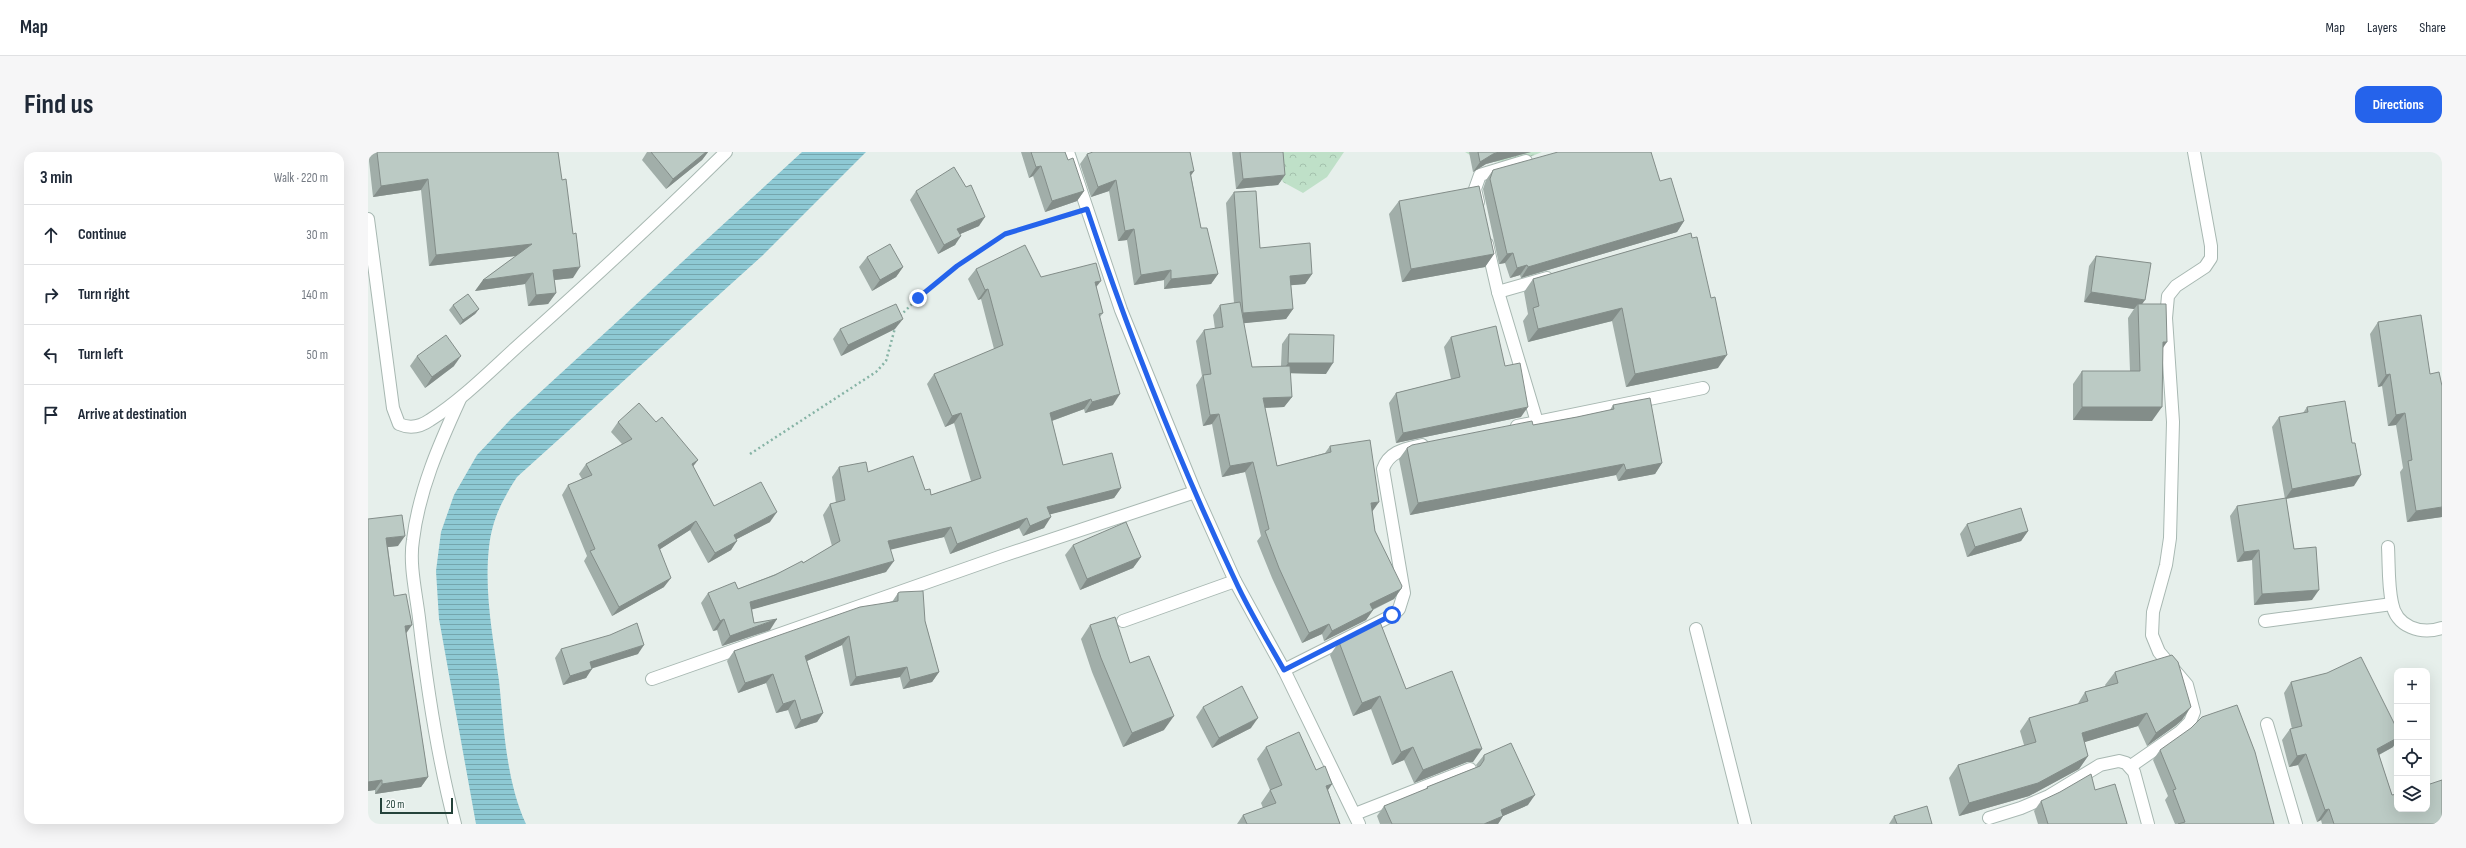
<!DOCTYPE html>
<html lang="en">
<head>
<meta charset="utf-8">
<style>
  :root { --surface:#fff; --page:#f6f6f7; --text:#1f2937; --muted:#747a83; --line:#e0e1e3; --accent:#2563eb }
  body { margin:0; font-family:"Sofia Sans Condensed",sans-serif; background:var(--page); color:var(--text) }
  .controls { position:absolute; right:12px; bottom:12px; display:grid; overflow:hidden; border-radius:8px; box-shadow:0 4px 16px #0002 }
  .controls button { width:36px; height:36px; display:grid; place-items:center; padding:0; border:0; border-bottom:1px solid var(--line); background:var(--surface); color:var(--text); font:20px sans-serif }
  .scale { position:absolute; left:12px; bottom:10px; width:73px; box-sizing:border-box; padding-left:4px; border:2px solid #24423a; border-top:0; font-size:11px; line-height:14px; white-space:nowrap; color:#24423a; -webkit-text-stroke:3px #f7fbf9; paint-order:stroke }
  .stop { position:absolute; width:12px; height:12px; margin:-9px; border:3px solid #2563eb; border-radius:50%; background:#fff }
  .stop.end { background:#2563eb; border-color:#fff; box-shadow:0 1px 4px #0008 }
  .list { margin:0; padding:0; list-style:none }
  h2 { display:flex; justify-content:space-between; align-items:center; height:52px; margin:0; padding:0 16px; font-size:17px }
  h2 small { font-size:13px; font-weight:400; color:var(--muted) }
  .list li { display:grid; grid-template-columns:26px 1fr auto; gap:12px; align-items:center; box-sizing:border-box; height:60px; padding:0 16px; border-top:1px solid var(--line) }
  .list b { display:block; font-size:15px; white-space:nowrap }
  .list em { font-size:13px; font-style:normal; color:var(--muted) }
  .icon { flex:none; width:22px; height:22px; fill:none; stroke:currentColor; stroke-width:2; stroke-linecap:round; stroke-linejoin:round }
  .map { position:relative; flex:none; width:2074px; height:672px; overflow:hidden; border-radius:12px }
  header { display:flex; align-items:center; gap:24px; box-sizing:border-box; height:56px; padding:0 20px; background:var(--surface); border-bottom:1px solid var(--line) }
  header strong { font-size:19px }
  nav { display:flex; gap:22px; margin-inline-start:auto; font-size:14px }
  .intro { display:flex; align-items:center; justify-content:space-between; box-sizing:border-box; height:96px; padding:0 24px }
  h1 { margin:0; font-size:28px }
  .button { padding:10px 18px; border-radius:12px; background:var(--accent); color:#fff; font-size:14px; font-weight:700 }
  main { display:flex; gap:24px; padding:0 24px }
  aside { flex:1; background:var(--surface); border-radius:12px; box-shadow:0 4px 16px #0002 }
  .map>svg:first-child { display:block }
  .forest { fill:url(#forest-crowns) }
  .water { fill:url(#water-rules) }
  .lines { fill:none; stroke-linecap:round; stroke-linejoin:round }
  .minor-casing { stroke:#a8b8b2; stroke-width:14 }
  .path { stroke:#86b3a5; stroke-width:2.5; stroke-dasharray:2 3; stroke-linecap:butt }
  .minor { stroke:#fff; stroke-width:12 }
  .wall { fill:#a1aea9 }
  .shaded-wall { fill:#838d89 }
  .building { fill:#bbcac4; stroke:#838d89 }
  .route { stroke:#2563eb; stroke-width:5 }
</style>
</head>
<body>
<header>
<strong>Map</strong>
<nav><a>Map</a><a>Layers</a><a>Share</a></nav>
</header>
<div class="intro"><h1>Find us</h1><a class="button">Directions</a></div>
<main>
<aside>
<h2>3 min<small>Walk · 220 m</small></h2>
<ul class="list">
<li><svg class="icon" aria-label="ahead" viewBox="0 0 24 24"><path d="M12 20V5M6 11l6-6 6 6"/></svg><div><b>Continue</b></div><em>30 m</em></li>
<li><svg class="icon" aria-label="right" viewBox="0 0 24 24"><path d="M7 20v-9h11M14 6l5 5-5 5"/></svg><div><b>Turn right</b></div><em>140 m</em></li>
<li><svg class="icon" aria-label="left" viewBox="0 0 24 24"><path d="M17 20v-9H6M10 6l-5 5 5 5"/></svg><div><b>Turn left</b></div><em>50 m</em></li>
<li><svg class="icon" aria-label="arrive" viewBox="0 0 24 24"><path d="M6 21V4h12l-3 4 3 4H6"/></svg><div><b>Arrive at destination</b></div></li>
</ul>
</aside>
<div class="map">
<svg width="2074" height="672" viewBox="0 0 2074 672">
  <defs>
    <pattern id="forest-crowns" width="20" height="18" patternUnits="userSpaceOnUse"><rect width="20" height="18" fill="#bfe0c8"/><path d="M2 6a3 3 0 1 1 6 0M12 15a3 3 0 1 1 6 0" fill="none" stroke="#a4c1ad"/></pattern>
    <pattern id="water-rules" width="6" height="5" patternUnits="userSpaceOnUse"><rect width="6" height="5" fill="#8ec9d4"/><path d="M0 2.5h6" fill="none" stroke="#74a5ad"/></pattern>
  </defs>
  <rect width="100%" height="100%" fill="#e6efeb"/>
  <g class="forest">
    <path d="M902,0H976L959,25L935,41L915,30Z"/>
    <path d="M1097,0H1174L1152,9L1114,10Z"/>
  </g>
  <path class="water" d="M434,0H498L394,104L149,325C134,348 124,368 121,395C116,440 125,485 131,529C136,576 138,629 158,672H108L71,467L68,419L73,380L86,343L109,303L142,268Z"/>
  <g class="lines">
    <g class="minor-casing">
      <g id="minor">
        <path d="M700,0L753,158L827,340L867,429L916,518L991,672"/>
        <path d="M1110,50L1107,37L1112,23L1158,9"/>
        <path d="M0,67L25,256L31,272C42,277 52,275 62,268C98,245 129,212 161,184C228,124 294,63 358,0"/>
        <path d="M1119,92L1130,140L1169,270"/>
        <path d="M1130,140L1179,126"/>
        <path d="M1149,274L1335,236"/>
        <path d="M2020,395C2021,413 2020,433 2024,451C2028,475 2053,483 2074,476"/>
        <path d="M755,469L867,429"/>
        <path d="M1897,469L2024,452"/>
        <path d="M1328,477L1377,672"/>
        <path d="M916,518L1025,463L1031,457L1036,441L1015,317C1021,299 1037,297 1054,293"/>
        <path d="M284,527L634,404L827,340"/>
        <path d="M1899,572L1928,672"/>
        <path d="M1763,614L1812,580L1822,570L1826,560L1819,533L1791,500L1784,483L1785,460L1798,413L1802,386L1805,270L1798,166L1800,144L1808,134L1837,115L1843,106V94L1826,0"/>
        <path d="M987,662L1102,617"/>
        <path d="M1621,666L1653,656L1681,644L1732,613L1751,609L1758,611L1766,620L1780,672"/>
        <path d="M87,672C69,604 59,536 51,466C48,441 41,412 45,388C51,338 71,293 92,247"/>
      </g>
    </g>
    <g class="path">
      <path d="M532,164L550,146L589,114L637,82L703,63"/>
      <path d="M382,302L508,220L518,209L527,176"/>
    </g>
    <use href="#minor" class="minor"/>
  </g>
  <g class="wall">
    <path d="M0,0H190L205,126L186,128L188,141L180,152L160,154L157,132L107,139L115,128L148,104L61,114L53,38L5,45Z"/>
    <path d="M279,0H340L334,8L298,37L274,8Z"/>
    <path d="M653,0H697L700,8L716,39L709,49L677,60L665,24L661,26Z"/>
    <path d="M864,0H915L917,23L910,33L868,37Z"/>
    <path d="M1101,0H1163L1118,12L1105,20Z"/>
    <path d="M719,2L826,19L823,23L833,76L850,122L843,132L796,137V128L766,133L759,88L750,89L741,39L723,45L712,12Z"/>
    <path d="M1125,18L1292,29L1316,69L1309,80L1153,126L1152,123L1142,126L1137,111L1131,112L1115,37L1118,28Z"/>
    <path d="M548,39L611,74L592,82L587,93L570,102L542,48Z"/>
    <path d="M866,40L892,96L944,122L937,132L923,133L925,157L918,167L875,171L884,215L913,214L914,192L921,182L958,222L922,221L924,245L916,255L897,256L909,314L957,301L962,294L1004,360L1007,379L1033,437L1026,447L1005,458L998,468L956,489L954,482L934,491L904,426L889,389L893,384L877,320L854,325L844,272L835,274L828,233L834,224L828,189L836,178L847,177L845,163L852,153L866,151L858,51Z"/>
    <path d="M1031,49L1126,102L1117,115L1034,130L1021,62Z"/>
    <path d="M1323,81L1350,216L1258,235L1244,169L1160,190L1155,169L1160,162L1156,140L1165,127Z"/>
    <path d="M1728,104L1774,152L1795,196L1784,269L1705,268V232L1714,219H1762L1760,166L1766,157L1716,150L1721,114Z"/>
    <path d="M499,105L535,115L528,125L504,139L491,115Z"/>
    <path d="M608,117L673,125L728,135L735,161L732,165L745,253L717,261L716,257L684,269L695,313L753,336L746,346L682,362L676,376L655,384L651,376L582,402L576,385L522,397L518,420L384,457L386,471L402,478L354,494L349,478L345,479L333,451L340,441L370,437L435,411L464,394L455,363L462,352L468,351L464,325L471,315L500,320L557,338L563,343L603,329L586,271L577,275L559,232L566,222L626,197L613,147L610,148L600,127Z"/>
    <path d="M85,153L111,157L107,162L92,173L81,158Z"/>
    <path d="M2010,170L2074,365L2039,370L2032,320L2035,316L2028,273L2020,274L2014,234L2010,235L2002,182Z"/>
    <path d="M472,177H527L473,204L465,187Z"/>
    <path d="M1083,185L1137,214L1153,265L1028,291L1021,251L1028,241L1083,227L1076,195Z"/>
    <path d="M49,204L86,214L57,236L42,214Z"/>
    <path d="M1245,253L1294,311L1287,322L1250,329L1248,323L1042,363L1031,307L1039,296L1209,265L1242,258Z"/>
    <path d="M1939,255L1986,334L1918,347L1926,397L1944,448L1886,453L1884,408L1869,410L1862,364L1869,354L1917,347L1904,275L1911,265L1935,261Z"/>
    <path d="M250,270H288L330,308L325,314L346,354L402,370L369,387L363,398L340,411L322,378L292,397L296,435L244,464L216,409L219,404L194,343L200,333L214,327L211,322L218,312L254,292L243,280Z"/>
    <path d="M0,367L30,394L20,395L26,444L38,481L60,625L53,635L7,642V638L0,639Z"/>
    <path d="M1599,372L1660,379L1653,389L1599,405L1592,382Z"/>
    <path d="M705,393L773,405L765,416L712,438L697,403Z"/>
    <path d="M530,441L557,469L571,520L564,530L535,537L532,525L482,534L474,493L439,509L455,561L449,570L427,577L420,558L408,561L398,531L370,541L359,509L366,499L524,450Z"/>
    <path d="M722,473L762,511L796,578L755,595L724,520L713,487Z"/>
    <path d="M971,490L1038,537L1105,610H1099L1046,631L1036,608L1024,613L1003,557L985,564L962,503Z"/>
    <path d="M193,497L270,502L223,516L218,526L195,533L187,506Z"/>
    <path d="M1747,520L1814,568L1807,574L1779,594L1770,574L1716,590L1720,604L1711,617L1661,644L1591,664L1581,626L1590,613L1656,593L1652,579L1661,566L1709,553L1717,540L1738,535L1737,533Z"/>
    <path d="M1923,530L2025,595L2011,603L2024,643L2074,672H1954L1953,668L1949,670L1930,613L1921,615L1914,588L1922,577H1924L1916,541Z"/>
    <path d="M835,555L883,576L844,596L828,565Z"/>
    <path d="M898,595L948,618L964,632L960,638L972,672H869L875,663L895,656L893,651L902,638L889,607Z"/>
    <path d="M1792,598L1906,672H1807L1797,648L1800,644L1785,608Z"/>
    <path d="M1116,603L1160,653L1135,664L1130,672H1012L1009,664L1016,654L1057,638L1059,635L1109,615L1108,613Z"/>
    <path d="M1727,638L1759,672H1670L1666,659L1673,649Z"/>
    <path d="M1526,664L1564,672H1521Z"/>
  </g>
  <g class="shaded-wall">
    <path d="M338,0H340L334,8L298,37L305,27Z"/>
    <path d="M1131,0H1163L1118,12L1105,20L1112,10L1125,2Z"/>
    <path d="M673,14L665,24L661,26L668,15Z"/>
    <path d="M826,19L819,29L822,20Z"/>
    <path d="M917,23L910,33L868,37L875,27Z"/>
    <path d="M60,27L53,38L5,45L13,34Z"/>
    <path d="M748,28L741,39L723,45L730,35Z"/>
    <path d="M716,39L709,49L677,60L684,49Z"/>
    <path d="M617,65L611,74L583,86L589,77Z"/>
    <path d="M1316,69L1309,80L1153,126L1160,115Z"/>
    <path d="M766,77L759,88L750,89L757,79Z"/>
    <path d="M593,84L587,93L570,102L576,93Z"/>
    <path d="M164,92L156,103L61,114L68,103Z"/>
    <path d="M1145,101L1137,111L1131,112L1139,102Z"/>
    <path d="M1126,102L1117,115L1034,130L1043,117Z"/>
    <path d="M1159,113L1152,123L1142,126L1149,116Z"/>
    <path d="M212,115L205,126L177,129L185,118Z"/>
    <path d="M535,115L528,125L504,139L512,128Z"/>
    <path d="M803,118L796,128L766,133L773,123Z"/>
    <path d="M165,121L157,132L107,139L115,128Z"/>
    <path d="M850,122L843,132L796,137L803,127Z"/>
    <path d="M944,122L937,132L915,134L922,124Z"/>
    <path d="M733,129L725,139L727,130Z"/>
    <path d="M620,137L613,147L610,148L617,138Z"/>
    <path d="M1723,140L1777,148L1770,158V152L1766,157L1716,150Z"/>
    <path d="M188,141L180,152L160,154L168,143Z"/>
    <path d="M1254,156L1244,169L1160,190L1170,177Z"/>
    <path d="M111,157L107,162L92,173L95,168Z"/>
    <path d="M925,157L918,167L868,172L875,161Z"/>
    <path d="M535,167L527,177L473,204L480,193Z"/>
    <path d="M1795,190H1799L1790,203Z"/>
    <path d="M1359,203L1350,216L1258,235L1267,222Z"/>
    <path d="M93,204L86,214L57,236L64,225Z"/>
    <path d="M920,211H965L958,222L913,221Z"/>
    <path d="M2022,222L2014,234L2010,235L2018,223Z"/>
    <path d="M752,242L745,253L717,261L724,250Z"/>
    <path d="M924,245L916,255L888,256L895,246Z"/>
    <path d="M723,247L716,257L675,272L682,261Z"/>
    <path d="M1160,255L1153,265L1028,291L1035,281Z"/>
    <path d="M1714,255H1794L1784,269L1705,268Z"/>
    <path d="M593,261L586,271L577,275L584,264Z"/>
    <path d="M2037,261L2028,273L2020,274L2028,263Z"/>
    <path d="M851,262L844,272L835,274L842,263Z"/>
    <path d="M330,308L323,317L324,312Z"/>
    <path d="M885,310L877,320L854,325L862,314Z"/>
    <path d="M1294,311L1287,322L1250,329L1258,318Z"/>
    <path d="M1256,312L1248,323L1042,363L1050,351Z"/>
    <path d="M1993,323L1986,334L1917,347L1924,337Z"/>
    <path d="M753,336L746,346L672,365L679,355Z"/>
    <path d="M1011,350L1004,360L1003,351Z"/>
    <path d="M2074,355V365L2039,370L2048,359Z"/>
    <path d="M409,360L402,370L359,392L366,383Z"/>
    <path d="M683,365L676,376L655,384L662,374Z"/>
    <path d="M659,366L651,376L582,402L589,392Z"/>
    <path d="M328,369L322,378L283,403L290,393Z"/>
    <path d="M583,375L576,385L513,400L520,389Z"/>
    <path d="M1660,379L1653,389L1599,405L1607,395Z"/>
    <path d="M37,384L30,394L11,396L18,386Z"/>
    <path d="M369,389L363,398L340,411L347,401Z"/>
    <path d="M1891,398L1884,408L1869,410L1876,400Z"/>
    <path d="M773,405L765,416L712,438L719,427Z"/>
    <path d="M526,409L518,420L375,460L382,450Z"/>
    <path d="M303,426L296,435L244,464L251,455Z"/>
    <path d="M1033,437L1026,447L995,462L1002,452Z"/>
    <path d="M1951,438L1944,448L1886,453L1894,442Z"/>
    <path d="M1005,458L998,468L956,489L964,479Z"/>
    <path d="M356,467L349,478L345,479L352,469Z"/>
    <path d="M409,467L402,478L354,494L362,484Z"/>
    <path d="M961,472L954,482L934,491L941,481Z"/>
    <path d="M44,473L37,483V474Z"/>
    <path d="M481,484L474,493L430,513L437,504Z"/>
    <path d="M276,493L270,502L216,519L222,510Z"/>
    <path d="M539,515L532,525L482,534L488,525Z"/>
    <path d="M224,517L218,526L195,533L202,524Z"/>
    <path d="M571,520L564,530L535,537L542,528Z"/>
    <path d="M405,522L398,531L370,541L377,531Z"/>
    <path d="M1012,544L1003,557L985,564L994,551Z"/>
    <path d="M427,548L420,558L408,561L415,552Z"/>
    <path d="M1823,555L1814,568L1807,574L1779,594L1788,581Z"/>
    <path d="M455,561L449,570L427,577L433,568Z"/>
    <path d="M1779,561L1770,574L1704,594L1714,581Z"/>
    <path d="M806,564L796,578L755,595L764,581Z"/>
    <path d="M890,566L883,576L844,596L851,586Z"/>
    <path d="M2029,586V589L2025,595L2001,608L2009,597Z"/>
    <path d="M1045,595L1036,608L1024,613L1033,600Z"/>
    <path d="M1108,597H1114L1105,610H1099L1046,631L1055,618Z"/>
    <path d="M1938,602L1930,613L1921,615L1929,604Z"/>
    <path d="M1720,604L1711,617L1661,644L1591,664L1601,651Z"/>
    <path d="M60,625L53,635L7,642L14,632Z"/>
    <path d="M14,628L7,638L0,639V630Z"/>
    <path d="M964,632L955,645L958,634Z"/>
    <path d="M1167,643L1160,653L1126,668L1133,658Z"/>
    <path d="M1961,657L1953,668L1949,670L1957,658Z"/>
    <path d="M1135,664L1130,672H1116Z"/>
  </g>
  <g class="building">
    <path d="M9,0H190L194,28L198,27L205,82L208,81L212,115L185,118L188,141L168,143L165,121L115,128L164,92L68,103L60,27L13,34Z"/>
    <path d="M283,0H338L305,27Z"/>
    <path d="M663,0H697L700,8L705,6L716,39L684,49L673,14L668,15Z"/>
    <path d="M725,0H822L826,19L822,20L833,76H839L850,122L803,127V118L773,123L766,77L757,79L748,28L730,35L719,2Z"/>
    <path d="M872,0H915L917,23L875,27Z"/>
    <path d="M1110,0H1131L1125,2L1112,10Z"/>
    <path d="M1190,0H1283L1292,29L1303,26L1316,69L1160,115L1159,113L1149,116L1145,101L1139,102L1122,27L1125,18Z"/>
    <path d="M586,15L598,35L603,33L617,65L589,77L593,84L576,93L548,39Z"/>
    <path d="M1111,34L1126,102L1043,117L1031,49Z"/>
    <path d="M888,39L892,96L942,91L944,122L922,124L925,157L875,161L866,40Z"/>
    <path d="M1323,81L1324,86L1329,85L1343,146L1347,145L1359,203L1267,222L1254,156L1170,177L1165,156L1171,154L1165,127Z"/>
    <path d="M522,92L535,115L512,128L499,105Z"/>
    <path d="M657,93L673,125L728,111L733,129L727,130L735,161L731,162L752,242L724,250L723,247L682,261L695,313L744,301L753,336L679,355L683,365L662,374L659,366L589,392L583,375L520,389L526,409L382,450L386,471L409,467L362,484L356,467L352,469L340,441L367,430L370,437L407,423L434,409L435,411L472,389L462,352L477,348L471,315L498,310L500,320L545,304L557,338L562,337L563,343L613,326L593,261L584,264L566,222L635,193L620,137L617,138L608,117Z"/>
    <path d="M1728,104L1783,111L1777,148L1723,140Z"/>
    <path d="M100,142L111,157L95,168L85,153Z"/>
    <path d="M872,150L884,215L922,214L924,245L895,246L909,314L963,300L962,294L1002,288L1011,350L1003,351L1007,379L1034,434L1033,437L1002,452L1005,458L964,479L961,472L941,481L911,416L897,379L901,377L885,310L862,314L851,262L842,263L835,223L843,222L836,178L855,175L852,153Z"/>
    <path d="M528,152L535,167L480,193L472,177Z"/>
    <path d="M1770,152H1798L1799,190H1795L1794,255H1714V219H1772Z"/>
    <path d="M2053,163L2062,222L2071,220L2074,234V355L2048,359L2040,309L2044,308L2037,261L2028,263L2022,222L2018,223L2010,170Z"/>
    <path d="M1128,174L1137,214L1152,211L1160,255L1035,281L1028,241L1092,225L1083,185Z"/>
    <path d="M921,182L966,183L965,211H920Z"/>
    <path d="M78,183L93,204L64,225L49,204Z"/>
    <path d="M1282,246L1294,311L1258,318L1256,312L1050,351L1039,296L1044,293L1164,269L1165,273L1209,265L1246,257L1245,253Z"/>
    <path d="M1977,249L1984,291H1987L1993,323L1924,337L1911,265L1940,260L1939,255Z"/>
    <path d="M271,251L288,270L294,265L330,308L324,312L346,354L393,330L409,360L366,383L369,389L347,401L328,369L290,393L303,426L251,455L222,399L227,397L200,333L224,323L218,312L264,287L250,270Z"/>
    <path d="M1918,346L1926,397L1948,395L1951,438L1894,442L1891,398L1876,400L1869,354Z"/>
    <path d="M1653,356L1660,379L1607,395L1599,372Z"/>
    <path d="M34,363L37,384L18,386L26,444L38,442L44,473L37,474L60,625L14,632V628L0,630V367Z"/>
    <path d="M758,370L773,405L719,427L705,393Z"/>
    <path d="M555,439L557,469L571,520L542,528L539,515L488,525L481,484L437,504L455,561L433,568L427,548L415,552L405,522L377,531L366,499L492,455L530,449V441L532,440Z"/>
    <path d="M747,465L762,511L781,504L806,564L764,581L733,506L722,473Z"/>
    <path d="M1012,470L1038,537L1084,519L1114,597H1108L1055,618L1045,595L1033,600L1012,544L994,551L971,490Z"/>
    <path d="M269,471L276,493L222,510L224,517L202,524L193,497L242,483Z"/>
    <path d="M1804,503L1810,510L1823,555L1816,561L1788,581L1779,561L1714,581L1720,604L1670,631L1601,651L1590,613L1668,590L1661,566L1720,549L1717,540L1750,531L1747,520Z"/>
    <path d="M1993,505L2029,577V586L2009,597L2024,643L2029,642V657H2059V633L2074,628V672H1966L1961,657L1957,658L1938,602L1929,604L1922,577L1934,574L1923,530L1959,521Z"/>
    <path d="M874,534L890,566L851,586L835,555Z"/>
    <path d="M1869,553L1887,600L1906,672H1810L1817,670L1805,638L1808,637L1792,598L1823,576L1834,565Z"/>
    <path d="M931,580L948,618L957,614L964,632L958,634L972,672H879L875,663L908,651L902,638L914,633L898,595Z"/>
    <path d="M1143,591L1167,643L1133,658L1135,664L1116,672H1024L1016,654L1060,636L1059,635L1112,614L1116,608V603Z"/>
    <path d="M1723,622L1727,638L1747,632L1759,672H1680L1673,649L1692,640Z"/>
    <path d="M1559,654L1564,672H1529L1526,664Z"/>
  </g>
  <g class="lines">
    <path class="route" d="M550,146L589,114L637,82L719,57C761,183 810,308 867,428C881,459 899,488 916,518L1024,463"/>
  </g>
</svg>
<div class="controls">
<button>+</button>
<button>−</button>
<button><svg class="icon" aria-label="locate" viewBox="0 0 24 24"><circle cx="12" cy="12" r="6"/><path d="M12 2v4M12 18v4M2 12h4M18 12h4"/></svg></button>
<button><svg class="icon" aria-label="layers" viewBox="0 0 24 24"><path d="M12 4l9 5-9 5-9-5zM3 14l9 5 9-5"/></svg></button>
</div>
<div class="scale">20 m</div>
<div class="stop" style="left:1024px;top:463px"></div>
<div class="stop end" style="left:550px;top:146px"></div>
</div>
</main>
</body>
</html>
